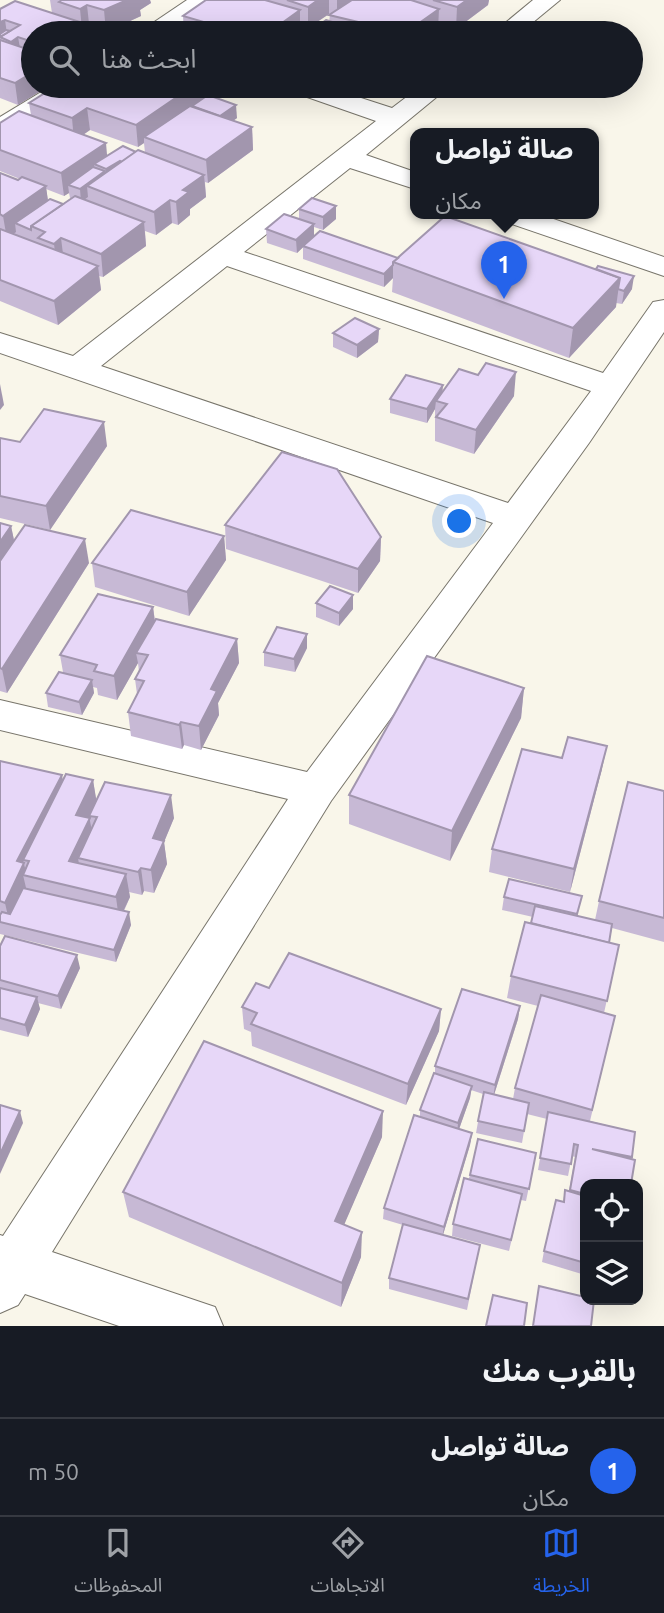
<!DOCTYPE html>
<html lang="ar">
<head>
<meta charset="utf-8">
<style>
  :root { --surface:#171b24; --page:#20242c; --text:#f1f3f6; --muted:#9ea1a6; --line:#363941; --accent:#2563eb }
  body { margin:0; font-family:Ubuntu,"Noto Sans Arabic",sans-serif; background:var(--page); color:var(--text); direction:rtl }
  .controls { position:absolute; right:21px; bottom:21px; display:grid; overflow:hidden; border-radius:14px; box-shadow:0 7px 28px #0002 }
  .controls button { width:63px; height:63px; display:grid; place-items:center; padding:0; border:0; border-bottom:2px solid var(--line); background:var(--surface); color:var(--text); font:35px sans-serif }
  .you { position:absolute; left:460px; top:522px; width:24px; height:24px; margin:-18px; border:5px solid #fff; border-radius:50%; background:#1a73e8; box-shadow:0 0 0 10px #1a73e833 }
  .badge { display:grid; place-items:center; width:46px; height:46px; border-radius:50%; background:var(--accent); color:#fff; font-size:23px; font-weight:700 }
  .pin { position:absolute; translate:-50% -58px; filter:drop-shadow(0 2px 4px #0008) }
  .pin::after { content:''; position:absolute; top:37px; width:24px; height:21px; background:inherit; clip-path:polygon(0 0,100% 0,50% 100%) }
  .popup { position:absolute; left:410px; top:128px; width:189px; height:91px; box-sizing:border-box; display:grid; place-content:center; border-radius:14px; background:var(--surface); filter:drop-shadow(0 2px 5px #0005); font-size:23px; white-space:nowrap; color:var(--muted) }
  .popup b { font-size:26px; color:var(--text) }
  .popup::after { content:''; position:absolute; left:50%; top:100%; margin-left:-14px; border:14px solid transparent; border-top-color:var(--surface) }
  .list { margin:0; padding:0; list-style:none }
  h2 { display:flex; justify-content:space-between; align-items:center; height:91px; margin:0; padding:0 28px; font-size:30px }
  h2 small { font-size:23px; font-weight:400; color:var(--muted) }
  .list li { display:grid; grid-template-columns:46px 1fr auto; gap:21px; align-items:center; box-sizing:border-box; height:98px; padding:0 28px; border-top:2px solid var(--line) }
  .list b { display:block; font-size:26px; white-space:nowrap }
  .list p { margin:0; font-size:23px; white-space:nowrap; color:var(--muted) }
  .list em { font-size:23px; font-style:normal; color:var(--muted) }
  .icon { flex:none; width:38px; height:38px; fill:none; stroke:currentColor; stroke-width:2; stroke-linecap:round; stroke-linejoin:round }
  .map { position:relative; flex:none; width:664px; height:1326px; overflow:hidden; direction:ltr }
  .search { position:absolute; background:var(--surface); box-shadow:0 7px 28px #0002; left:21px; right:21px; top:21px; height:77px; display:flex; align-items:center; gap:18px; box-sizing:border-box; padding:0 24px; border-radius:38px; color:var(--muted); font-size:26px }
  .sheet { height:189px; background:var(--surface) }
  nav { display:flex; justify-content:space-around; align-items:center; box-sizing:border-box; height:98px; border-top:2px solid var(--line); background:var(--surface); font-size:19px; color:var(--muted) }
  nav a { display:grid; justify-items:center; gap:4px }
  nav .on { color:var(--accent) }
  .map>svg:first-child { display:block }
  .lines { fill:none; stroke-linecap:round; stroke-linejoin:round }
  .minor-casing { stroke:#78756b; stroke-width:2 }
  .minor { fill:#fff; fill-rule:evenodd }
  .wall { fill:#c7b9d5; fill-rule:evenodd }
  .shaded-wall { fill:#a296ae }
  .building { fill:#e7d7f8; stroke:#a296ae; stroke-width:2 }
</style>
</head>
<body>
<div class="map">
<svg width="664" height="1326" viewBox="0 0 664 1326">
  <rect width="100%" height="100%" fill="#f9f6ea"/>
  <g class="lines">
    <g class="minor-casing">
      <g id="minor">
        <path d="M187,0H216L167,33H138Z"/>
        <path d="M533,0H560L520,33H493Z"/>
        <path d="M51,86H81L9,135L0,137V117Z"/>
        <path d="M286,86H324L392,108L421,86H450L366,155L415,172V189L350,168L244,252L603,373L653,302L664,300V332L589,443L331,801L52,1252L215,1307L223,1326H119L25,1294L18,1305L0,1313V1235L3,1236L288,799L0,730V700L307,772L493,523L0,353V333L73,356L376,121L290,91ZM227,266L591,391L508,503L101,366Z"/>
        <path d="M493,213H536L664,257V276L497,219Z"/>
      </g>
    </g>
    <use href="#minor" class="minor"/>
  </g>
  <g class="wall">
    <path d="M50,0H150L151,3L140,10L141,16L106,32L89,26L90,33H33V86L18,105L0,98V9L52,13Z"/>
    <path d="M206,0H489L488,5L456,29L438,23V30L433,33H308L329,22L330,15L329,14L308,28L300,26V32L298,33H184L183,16Z"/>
    <path d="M56,86H231L214,97L237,118L233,121L252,127L253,150L208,183L205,182L206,197L190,209V215L178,225L172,223L156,235L145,231L146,246L103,277L99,276L101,290L58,325L0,301V173L18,180L20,179L0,171V123L31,115L29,103ZM90,130L138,147L144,143L145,153L136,152L107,156L83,135ZM46,189L64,196L69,193L70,198H71L63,204L48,200Z"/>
    <path d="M332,86H375L362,96Z"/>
    <path d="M336,206V219L323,230L314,227V236L398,258L632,289L622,304L616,303V307L569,358L392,292L393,278L384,287L303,259V247L297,253L267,243L266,229L299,219V209Z"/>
    <path d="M379,329L378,342L357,358L333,347V333Z"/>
    <path d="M443,392L514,396L474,454L435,441V409L427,423L390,413V399Z"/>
    <path d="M0,438L20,442L107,446L50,530L0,518Z"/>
    <path d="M0,523L11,526L14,540L89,563L7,693L0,691Z"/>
    <path d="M225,525L381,537L380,561L358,593L226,549Z"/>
    <path d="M224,536L226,560L189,616L95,587L92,563Z"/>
    <path d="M353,595V609L339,626L316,617V603Z"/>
    <path d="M153,607L155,621L237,639L239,663L218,703L219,715L201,750L184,745L182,749L131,736L128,712L137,694L135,679L139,672L138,663L117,700L98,695L97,688L93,687L94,693L82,715L48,707L46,693L63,672L60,655Z"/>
    <path d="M307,648L295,672L264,666V652Z"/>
    <path d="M524,688L521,718L450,861L349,824V795Z"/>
    <path d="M562,758L602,769L570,892L489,872L492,849Z"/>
    <path d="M0,761L63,779L93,780L96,800L174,818L164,842L167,864L154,893L144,891L142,895L129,892L130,897L124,911L131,925L116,962L0,934Z"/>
    <path d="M664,791V942L612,928L609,943L619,945L604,1013L615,1016L590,1121L635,1132L631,1159L585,1184V1275L542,1262L544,1251L563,1202L565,1190L569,1191L575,1157L572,1156L568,1176L538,1170L547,1119L527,1114L522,1143L476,1133L483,1094L471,1090L470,1098L459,1129L472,1133L470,1145L443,1235L480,1245L467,1310L389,1289V1278L403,1225L383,1219L384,1208L420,1117V1110L435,1073V1066L520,1006L518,1019L494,1095L513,1099L515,1088L538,1006L507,998L511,976L533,917L502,910L504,897L582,896L577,916L595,920L599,901Z"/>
    <path d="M0,946L80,968L61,1009L38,1003L40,1009L28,1037L0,1030Z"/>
    <path d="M269,988L441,1009L439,1031L406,1105L252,1046L251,1032L244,1029L242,1007Z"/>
    <path d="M382,1137L344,1224L361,1257L341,1307L129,1217L123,1192Z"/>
    <path d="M536,1153L526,1201L521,1200L509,1251L452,1236L453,1224L470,1175Z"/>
  </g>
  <g class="shaded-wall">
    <path d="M127,0H150L151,3L140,10L141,16L106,32L104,10Z"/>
    <path d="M318,0H329V14L308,28V7Z"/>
    <path d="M337,0H358L337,17Z"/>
    <path d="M467,0H489L488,5L456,29L457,7Z"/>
    <path d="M87,5L90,33H75L82,29L80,9Z"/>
    <path d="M439,9L438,30L433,33H405Z"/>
    <path d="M300,10V32L298,33H268Z"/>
    <path d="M5,20L8,41L0,38V22Z"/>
    <path d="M18,37L22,59L14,64L11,42Z"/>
    <path d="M33,72V86H49L18,105L15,83Z"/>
    <path d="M193,86H202L203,102L144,137V143L138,147L136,125Z"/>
    <path d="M212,86H231L208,102V89Z"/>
    <path d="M362,86H375L362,96Z"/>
    <path d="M236,105L237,118L216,133L215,120Z"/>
    <path d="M87,108L90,130L74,141L72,118Z"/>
    <path d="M252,127L253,150L208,183L206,160Z"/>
    <path d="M106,143L108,166L94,164L95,175L68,185L69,193L64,196L61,173Z"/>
    <path d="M120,161L121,174L107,182L106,169Z"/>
    <path d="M105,171L106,184L87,186L88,197L81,202L80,189Z"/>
    <path d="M204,175L206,197L190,209V215L178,225L176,202L183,190Z"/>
    <path d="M46,186L49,209L15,223L16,232L7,239L3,216Z"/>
    <path d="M170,200L172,223L156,235L154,212Z"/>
    <path d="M336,206V219L323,230V217Z"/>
    <path d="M144,222L146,246L103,277L101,254Z"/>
    <path d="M314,224V237L297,253L296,240Z"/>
    <path d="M61,238L64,262L57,267L54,244Z"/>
    <path d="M393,265V278L384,287V274Z"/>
    <path d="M98,266L101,290L58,325L54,301Z"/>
    <path d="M634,276L632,289L622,304L624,291Z"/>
    <path d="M620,278L616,307L569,358L573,328Z"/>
    <path d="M379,329L378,342L357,358V345Z"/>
    <path d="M516,372L514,396L474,454L476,430Z"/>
    <path d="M0,384L4,405L0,410Z"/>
    <path d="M443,385L442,399L436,401L435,409L427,423V409Z"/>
    <path d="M104,422L107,446L50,530L46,506Z"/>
    <path d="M11,526L16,550L0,573V542Z"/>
    <path d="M224,536L226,560L189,616L187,592Z"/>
    <path d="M381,537L380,561L358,593V569Z"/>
    <path d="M85,539L89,563L7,693L2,669Z"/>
    <path d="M353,595V609L339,626V613Z"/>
    <path d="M153,607L156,631L136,653L138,663L117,700L114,676Z"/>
    <path d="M307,634V648L295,672L294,659Z"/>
    <path d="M237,639L239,663L218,703L219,715L201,750L199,726L211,689Z"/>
    <path d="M92,680L94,693L82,715L79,702Z"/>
    <path d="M524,688L521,718L450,861L452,831Z"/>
    <path d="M181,722L184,745L182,749L179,725Z"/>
    <path d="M607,746L602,769L570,892L574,869Z"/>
    <path d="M62,775L66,798L29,861L23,860L27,876L23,875L27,892L10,925L5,903L17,861Z"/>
    <path d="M93,780L97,804L89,816L94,841L78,858L80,870L69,861L76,815Z"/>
    <path d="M171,795L174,818L164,842L167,864L154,893L151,870L153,838Z"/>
    <path d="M141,868L144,891L142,895L138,872Z"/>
    <path d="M126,874L130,897L119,920L116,897Z"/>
    <path d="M129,912L131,925L116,962L114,950Z"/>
    <path d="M77,955L80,968L61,1009L58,996Z"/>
    <path d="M37,997L40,1009L28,1037L25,1025Z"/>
    <path d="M520,1006L518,1019L493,1098L495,1085Z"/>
    <path d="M441,1009L439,1031L406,1105L408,1084Z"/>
    <path d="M472,1086L470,1098L457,1135L458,1123Z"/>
    <path d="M20,1111L23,1123L0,1174V1154Z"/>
    <path d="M383,1111L382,1137L335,1246V1221Z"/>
    <path d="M472,1133L470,1145L442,1238L444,1227Z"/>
    <path d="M362,1232L361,1257L341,1307L342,1283Z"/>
  </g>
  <g class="building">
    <path d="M62,0H127L104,10L87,5L80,9L59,2Z"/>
    <path d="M206,0H265L300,10L268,33H241L183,16Z"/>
    <path d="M287,0H318L308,7Z"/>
    <path d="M352,0H411L439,9L405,33H386L371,29L375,26L329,15Z"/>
    <path d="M433,0H467L457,7Z"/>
    <path d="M15,1L89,25L75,33H33V42L18,37L11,42L0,37L20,25L5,20L0,22V9Z"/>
    <path d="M326,20L367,33H308Z"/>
    <path d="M6,30L10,31L0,37V34Z"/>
    <path d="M0,40L33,51V72L15,83L0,78Z"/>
    <path d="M56,86H193L136,125L87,108L72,118L29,103Z"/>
    <path d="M202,86H212L208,89L202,87Z"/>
    <path d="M208,95L236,105L220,116L192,106Z"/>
    <path d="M190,106L252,127L206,160L144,137Z"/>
    <path d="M19,111L106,143L61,173L0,150V123Z"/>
    <path d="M123,146L136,152L122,162L120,161L106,169L94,164Z"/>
    <path d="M138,150L204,175L183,190L189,192L176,202L170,200L154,212L87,186Z"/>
    <path d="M93,167L105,171L80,189L68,185Z"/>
    <path d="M0,173L18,180L22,177L46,186L3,216L0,214Z"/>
    <path d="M75,196L144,222L101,254L61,238L54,244L38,238L45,232L31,226Z"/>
    <path d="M312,198L336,206L323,217L299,209Z"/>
    <path d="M50,199L63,204L31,226V230L15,223Z"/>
    <path d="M284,214L314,224L296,240L266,229Z"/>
    <path d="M445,216L620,278L573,328L393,262Z"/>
    <path d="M0,229L98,266L54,301L0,280Z"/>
    <path d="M320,231L398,258L393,262V265L384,274L303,246Z"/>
    <path d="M598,266L634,276L624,291L618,289L620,278L596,269Z"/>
    <path d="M355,318L379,329L357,345L333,333Z"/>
    <path d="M486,363L516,372L476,430L436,417L447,404L436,401L459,369L478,375Z"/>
    <path d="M406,375L443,385L427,409L390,399Z"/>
    <path d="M44,409L104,422L46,506L0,496V438L20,442Z"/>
    <path d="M282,452L337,469L381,537L358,569L225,525Z"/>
    <path d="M131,510L224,536L187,592L92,563Z"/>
    <path d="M0,523L11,526L0,542Z"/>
    <path d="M25,525L85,539L2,669L0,668V561Z"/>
    <path d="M330,586L353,595L339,613L316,603Z"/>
    <path d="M98,594L153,607L114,676L94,671L97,665L60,655Z"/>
    <path d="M156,619L237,639L211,689L217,691L199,726L181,722L179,725L128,712L144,681L135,679L148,655L136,653Z"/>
    <path d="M277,627L307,634L294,659L264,652Z"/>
    <path d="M427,656L524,688L452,831L349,795Z"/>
    <path d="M59,672L92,680L79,702L46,693Z"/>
    <path d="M568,737L607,746L574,869L492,849L522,749L562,758Z"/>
    <path d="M0,761L62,775L17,861L24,863L5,903L0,901Z"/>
    <path d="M66,774L93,780L76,815L90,818L69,861L126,874L116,897L23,875L29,861L23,860Z"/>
    <path d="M105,782L171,795L153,838L164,841L151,870L141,868L138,872L78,858L97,817L89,816Z"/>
    <path d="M628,782L664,791V918L599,901Z"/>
    <path d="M509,879L582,896L577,914L504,897Z"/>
    <path d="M23,888L129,912L114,950L0,922V915L2,912L10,914Z"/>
    <path d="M535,906L612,924L609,943L531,923Z"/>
    <path d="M525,922L619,945L607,1001L511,976Z"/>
    <path d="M5,936L77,955L58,996L0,980V946Z"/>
    <path d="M289,953L441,1009L408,1084L251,1024L257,1013L242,1007L256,983L269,988Z"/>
    <path d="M0,988L37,997L25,1025L0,1018Z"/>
    <path d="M462,989L520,1006L495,1085L435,1066Z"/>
    <path d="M541,995L615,1016L592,1110L515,1088Z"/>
    <path d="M204,1041L383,1111L335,1221L362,1232L342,1283L123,1192Z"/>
    <path d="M434,1073L472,1086L458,1123L420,1110Z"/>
    <path d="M484,1092L529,1103L524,1131L478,1121Z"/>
    <path d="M0,1105L20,1111L0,1154Z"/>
    <path d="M548,1112L635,1132L632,1157L592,1149L635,1160L631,1184H585V1194L570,1190L578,1145L574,1144L571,1164L540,1158Z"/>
    <path d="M414,1115L472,1133L444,1227L384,1208Z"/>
    <path d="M478,1139L536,1153L529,1189L470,1175Z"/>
    <path d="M464,1178L522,1194L511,1240L453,1224Z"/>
    <path d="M565,1190L585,1196V1263L544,1251L556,1200L564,1202Z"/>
    <path d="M403,1224L480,1245L468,1299L389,1278Z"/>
    <path d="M539,1286L585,1297V1300H594L591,1326H533Z"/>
    <path d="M493,1295L527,1303L524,1326H486Z"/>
  </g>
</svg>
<div class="controls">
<button><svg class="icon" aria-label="locate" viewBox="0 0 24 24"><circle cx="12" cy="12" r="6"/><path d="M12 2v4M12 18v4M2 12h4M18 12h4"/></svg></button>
<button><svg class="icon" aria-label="layers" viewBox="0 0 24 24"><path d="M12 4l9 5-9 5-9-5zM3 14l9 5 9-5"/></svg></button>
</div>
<div class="you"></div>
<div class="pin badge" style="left:504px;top:299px">1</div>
<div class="popup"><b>صالة تواصل</b>مكان</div>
<div class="search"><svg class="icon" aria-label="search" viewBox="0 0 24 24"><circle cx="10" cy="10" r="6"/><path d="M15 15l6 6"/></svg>ابحث هنا</div>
</div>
<section class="sheet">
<h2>بالقرب منك<small></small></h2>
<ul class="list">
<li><span class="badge">1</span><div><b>صالة تواصل</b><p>مكان</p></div><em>50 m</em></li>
</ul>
</section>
<nav>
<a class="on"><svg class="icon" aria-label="map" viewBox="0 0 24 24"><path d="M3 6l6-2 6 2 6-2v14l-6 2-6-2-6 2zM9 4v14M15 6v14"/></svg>الخريطة</a>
<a><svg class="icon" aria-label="directions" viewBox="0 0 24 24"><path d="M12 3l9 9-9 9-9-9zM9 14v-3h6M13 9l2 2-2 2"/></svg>الاتجاهات</a>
<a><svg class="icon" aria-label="saved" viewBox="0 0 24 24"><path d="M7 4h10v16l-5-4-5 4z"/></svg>المحفوظات</a>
</nav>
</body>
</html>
